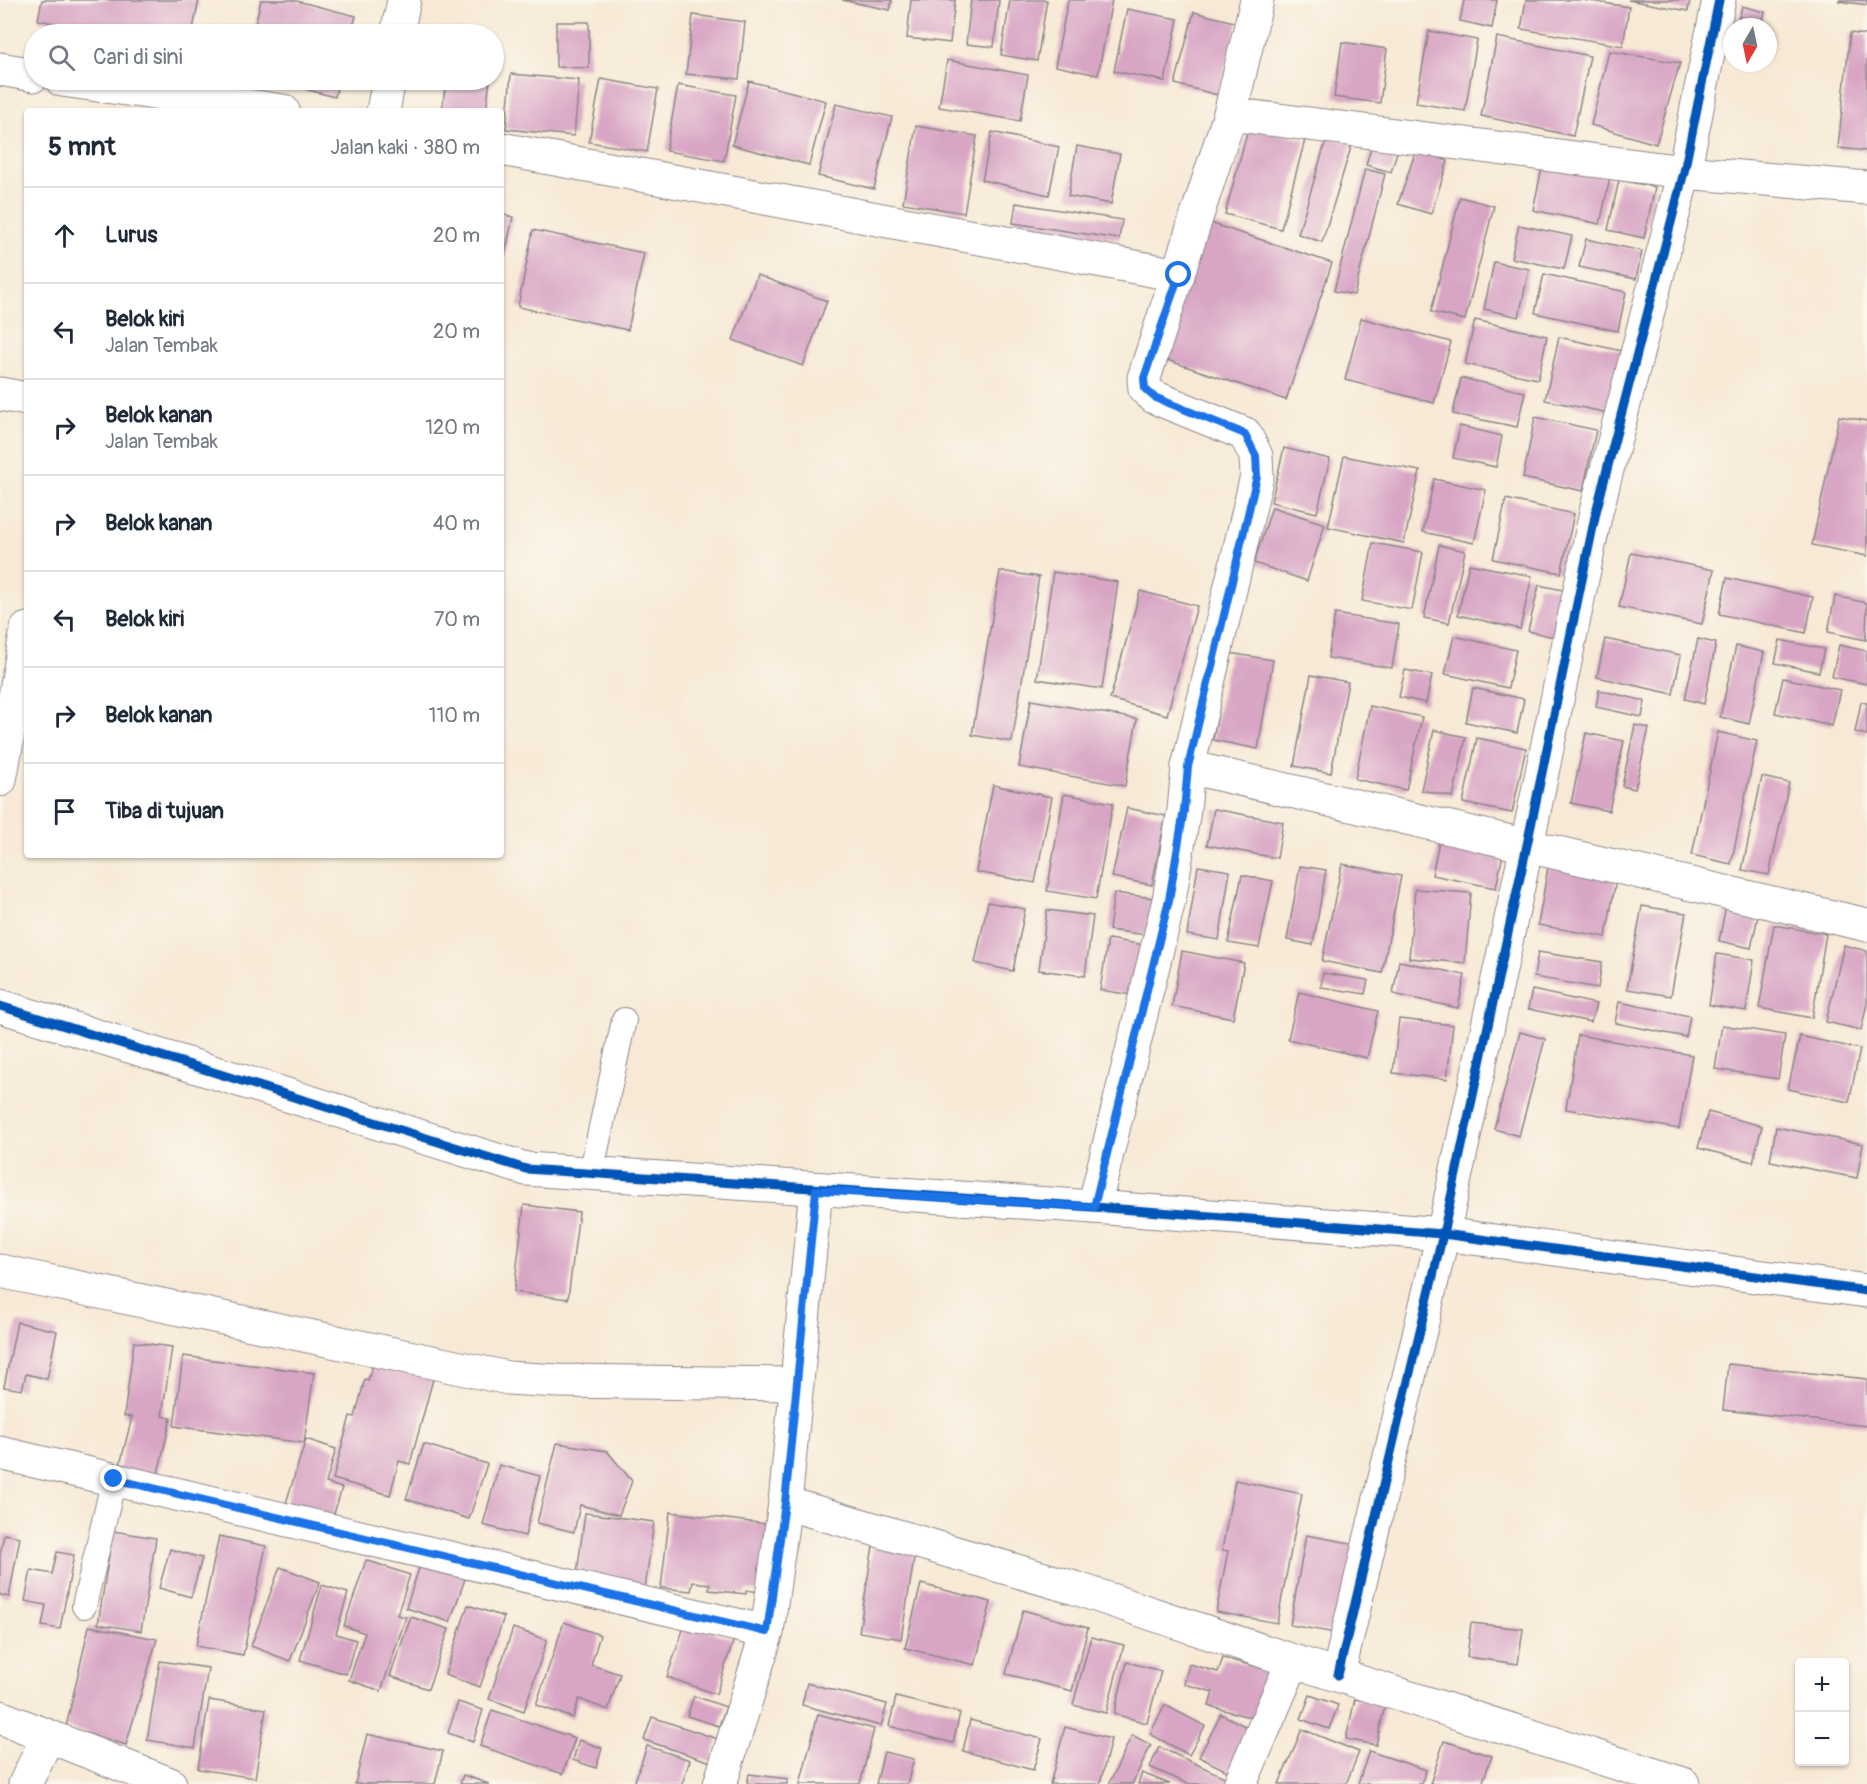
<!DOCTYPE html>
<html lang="id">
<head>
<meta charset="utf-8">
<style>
  :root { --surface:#fff; --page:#f6f6f7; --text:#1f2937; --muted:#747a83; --line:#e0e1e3 }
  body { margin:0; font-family:Pangolin,sans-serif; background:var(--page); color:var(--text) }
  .controls { position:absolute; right:18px; bottom:18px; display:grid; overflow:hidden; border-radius:6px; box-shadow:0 2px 4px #0004 }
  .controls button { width:54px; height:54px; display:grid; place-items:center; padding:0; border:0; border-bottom:2px solid var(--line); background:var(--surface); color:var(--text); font:30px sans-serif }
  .compass { position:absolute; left:1723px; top:18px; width:54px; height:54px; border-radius:50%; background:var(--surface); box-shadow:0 2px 4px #0004; rotate:189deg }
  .stop { position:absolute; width:18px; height:18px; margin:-14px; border:4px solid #1a73e8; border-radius:50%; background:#fff }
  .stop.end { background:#1a73e8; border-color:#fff; box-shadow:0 2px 6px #0008 }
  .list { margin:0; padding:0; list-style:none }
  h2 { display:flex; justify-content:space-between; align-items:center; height:78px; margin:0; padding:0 24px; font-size:26px }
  h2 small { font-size:20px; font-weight:400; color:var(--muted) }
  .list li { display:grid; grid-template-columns:39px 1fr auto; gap:18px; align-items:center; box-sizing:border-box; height:96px; padding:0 24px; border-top:2px solid var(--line) }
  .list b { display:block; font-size:22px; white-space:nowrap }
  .list p { margin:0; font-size:20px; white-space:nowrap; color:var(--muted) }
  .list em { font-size:20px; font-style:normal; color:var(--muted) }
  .icon { flex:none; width:33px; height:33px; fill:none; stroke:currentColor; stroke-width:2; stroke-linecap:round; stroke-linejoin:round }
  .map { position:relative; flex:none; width:1867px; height:1784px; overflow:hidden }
  .search { position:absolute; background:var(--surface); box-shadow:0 2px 4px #0004; left:24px; top:24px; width:480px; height:66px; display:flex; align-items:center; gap:15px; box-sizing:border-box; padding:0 21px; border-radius:33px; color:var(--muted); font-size:22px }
  .panel { position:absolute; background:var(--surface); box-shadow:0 2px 4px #0004; left:24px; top:108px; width:480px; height:750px; border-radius:6px }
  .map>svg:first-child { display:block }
  .building { fill:#d8a5c5 }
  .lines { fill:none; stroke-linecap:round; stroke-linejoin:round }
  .lane-casing { stroke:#8c8688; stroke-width:26 }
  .street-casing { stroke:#8c8688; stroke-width:35 }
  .lane { stroke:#fff; stroke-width:24 }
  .street { stroke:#fff; stroke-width:33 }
  .cycleway-casing { stroke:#fbf7ec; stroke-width:13 }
  .cycleway { stroke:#0057b8; stroke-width:9 }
  .route { stroke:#1a73e8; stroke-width:8 }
</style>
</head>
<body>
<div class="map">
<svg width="1867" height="1784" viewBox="0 0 1867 1784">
  <rect width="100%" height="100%" fill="#fbf7ec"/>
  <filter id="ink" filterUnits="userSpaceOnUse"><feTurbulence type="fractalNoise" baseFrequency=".0167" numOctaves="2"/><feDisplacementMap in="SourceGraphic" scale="12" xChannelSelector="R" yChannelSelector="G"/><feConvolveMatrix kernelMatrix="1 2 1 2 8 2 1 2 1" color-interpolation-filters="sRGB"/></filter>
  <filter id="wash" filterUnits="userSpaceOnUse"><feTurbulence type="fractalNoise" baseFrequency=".008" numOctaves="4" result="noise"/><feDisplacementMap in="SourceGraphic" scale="24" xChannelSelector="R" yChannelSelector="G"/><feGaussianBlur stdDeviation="1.35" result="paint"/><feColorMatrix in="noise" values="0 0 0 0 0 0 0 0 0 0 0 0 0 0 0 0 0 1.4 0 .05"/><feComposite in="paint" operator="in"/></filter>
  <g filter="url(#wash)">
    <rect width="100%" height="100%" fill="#f7e9d5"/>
    <g id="blocks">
      <g class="building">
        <path d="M42,0H199L192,34H112L38,20Z"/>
        <path d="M261,0H293L356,16L351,34H253Z"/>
        <path d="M842,0H892L890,10Z"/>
        <path d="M911,0H955L950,43L907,38Z"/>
        <path d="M971,0H999L994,47L966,44Z"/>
        <path d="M1010,0H1047L1037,61L1001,55Z"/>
        <path d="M1068,0H1112L1098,75L1055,66Z"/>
        <path d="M1464,0H1497L1492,28L1460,21Z"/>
        <path d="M1526,0H1583L1629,7L1623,46L1521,29Z"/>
        <path d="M1628,0H1690L1688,11Z"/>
        <path d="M1839,0H1867V5L1839,1Z"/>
        <path d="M1742,6L1765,12L1761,27H1737Z"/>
        <path d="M1127,9L1178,19L1165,81L1114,71Z"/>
        <path d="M1194,12L1238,23L1218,95L1175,84Z"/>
        <path d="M693,15L745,22L739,79L686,74Z"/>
        <path d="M556,22H589V68L556,67Z"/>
        <path d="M453,29L486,33V34H452Z"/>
        <path d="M1429,31L1477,40L1465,111L1416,103Z"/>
        <path d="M1850,33L1867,35V151L1838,148Z"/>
        <path d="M1497,37L1590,56L1573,136L1481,116Z"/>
        <path d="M1342,42L1387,49L1380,103L1334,97Z"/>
        <path d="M1609,51L1680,63L1656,144L1591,125Z"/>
        <path d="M947,60L1028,75L1020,121L939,107Z"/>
        <path d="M511,74L579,80L574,136L506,129Z"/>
        <path d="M601,79L658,89L647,152L589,142Z"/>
        <path d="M270,80H339L335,97Z"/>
        <path d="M446,80H490L486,111H442Z"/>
        <path d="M749,81L826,101L809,165L732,145Z"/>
        <path d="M678,85L736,95L724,161L666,151Z"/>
        <path d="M836,104L892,117L874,189L818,176Z"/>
        <path d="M916,126L977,136L964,213L903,203Z"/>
        <path d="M1249,126L1305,140L1281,229L1225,214Z"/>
        <path d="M992,132L1059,147L1049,195L982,180Z"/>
        <path d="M1375,134L1400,142L1391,172L1366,165Z"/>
        <path d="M1327,137L1352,144L1322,242L1298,234Z"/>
        <path d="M1077,146L1120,154L1111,204L1068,196Z"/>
        <path d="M1416,150L1448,161L1431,214L1398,204Z"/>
        <path d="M1543,163L1610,178L1600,224L1533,210Z"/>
        <path d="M1365,169L1385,174L1354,295L1334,291Z"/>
        <path d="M1619,180L1655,187L1644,238L1608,230Z"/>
        <path d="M1460,197L1494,206L1465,320L1431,312Z"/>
        <path d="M1016,203L1122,220L1119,239L1013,223Z"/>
        <path d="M501,214L513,217L502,268H501Z"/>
        <path d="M1207,222L1332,263L1286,400L1161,358Z"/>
        <path d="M1519,225L1572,236L1564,269L1511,258Z"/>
        <path d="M533,230L644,253L628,330L518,307Z"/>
        <path d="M1586,239L1642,251L1636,279L1579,267Z"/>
        <path d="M1494,262L1529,269L1519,317L1484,309Z"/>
        <path d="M1544,274L1626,292L1618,331L1535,313Z"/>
        <path d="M757,275L827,301L803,366L733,340Z"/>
        <path d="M1361,318L1451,342L1434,403L1345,380Z"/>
        <path d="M1475,320L1547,336L1538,379L1465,364Z"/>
        <path d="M1559,337L1622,351L1609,413L1545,400Z"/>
        <path d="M1461,378L1525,392L1517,427L1453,414Z"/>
        <path d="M1839,416L1867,421V556L1812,545Z"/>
        <path d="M1535,417L1596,430L1583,491L1523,478Z"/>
        <path d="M1460,426L1502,436L1496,467L1453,458Z"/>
        <path d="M1284,448L1330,459L1317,513L1271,502Z"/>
        <path d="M1344,456L1420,471L1404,543L1328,527Z"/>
        <path d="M1434,479L1486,490L1474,543L1423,532Z"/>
        <path d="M1506,499L1574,514L1561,573L1493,559Z"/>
        <path d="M1272,507L1325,524L1307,581L1254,563Z"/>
        <path d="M1373,543L1423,552L1412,610L1362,601Z"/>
        <path d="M1439,545L1465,551L1449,623L1424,618Z"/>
        <path d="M1631,553L1714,570L1702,624L1619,607Z"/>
        <path d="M1469,564L1532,576L1520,629L1458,615Z"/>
        <path d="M1000,571L1039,577L1012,742L972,735Z"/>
        <path d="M1053,572L1118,582L1102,689L1037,679Z"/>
        <path d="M1727,578L1813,597L1806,633L1719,614Z"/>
        <path d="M1539,585L1577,593L1567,640L1528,631Z"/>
        <path d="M1140,591L1197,606L1167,715L1110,699Z"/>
        <path d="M1835,596L1867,603L1866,640L1828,632Z"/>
        <path d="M1335,614L1399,624L1392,668L1328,658Z"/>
        <path d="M1454,636L1516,650L1508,688L1445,674Z"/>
        <path d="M1605,639L1681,655L1673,694L1597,677Z"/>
        <path d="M1698,639L1716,643L1704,704L1685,699Z"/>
        <path d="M1780,640L1824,649L1819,672L1775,663Z"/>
        <path d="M1839,645L1867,651V684L1832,677Z"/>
        <path d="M1736,646L1764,652L1749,724L1720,717Z"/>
        <path d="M1229,653L1273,660L1258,749L1213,740Z"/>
        <path d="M1405,670L1432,675L1426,703L1399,697Z"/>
        <path d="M1311,675L1348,682L1331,773L1294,766Z"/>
        <path d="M1783,678L1840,690L1832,726L1775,713Z"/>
        <path d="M1473,688L1524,699L1517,733L1466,722Z"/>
        <path d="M1599,690L1645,701L1642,717L1596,707Z"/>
        <path d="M1031,700L1137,719L1125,786L1019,767Z"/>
        <path d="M1861,702L1867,703V735L1855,732Z"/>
        <path d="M1370,706L1422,717L1406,790L1355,779Z"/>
        <path d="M1635,725L1649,728L1635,789L1622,786Z"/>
        <path d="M1434,730L1466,737L1453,797L1421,790Z"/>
        <path d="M1718,732L1757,741L1731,864L1692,855Z"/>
        <path d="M1586,733L1624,741L1609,811L1571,803Z"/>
        <path d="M1477,738L1526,748L1512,813L1463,803Z"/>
        <path d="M1762,777L1789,783L1769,875L1742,870Z"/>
        <path d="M993,785L1052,797L1035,883L976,872Z"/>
        <path d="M1064,794L1113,803L1096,899L1047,891Z"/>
        <path d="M1127,808L1166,816L1152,885L1112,877Z"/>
        <path d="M1214,809L1283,822L1277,858L1207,845Z"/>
        <path d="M1441,832L1505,844L1496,888L1432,875Z"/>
        <path d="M1342,864L1401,876L1382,973L1322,961Z"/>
        <path d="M1198,866L1230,871L1219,940L1187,935Z"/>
        <path d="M1300,866L1326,870L1313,945L1287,940Z"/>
        <path d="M1548,867L1616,879L1606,937L1538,925Z"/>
        <path d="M1242,875L1273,881L1259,948L1228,943Z"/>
        <path d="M1415,889L1471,893L1465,963L1409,958Z"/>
        <path d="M1114,893L1153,898L1147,935L1109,930Z"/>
        <path d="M988,902L1025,909L1013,971L975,963Z"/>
        <path d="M1726,905L1759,912L1751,948L1719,941Z"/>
        <path d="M1642,906L1686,913L1671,996L1627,989Z"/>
        <path d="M1047,910L1093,916L1085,976L1039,970Z"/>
        <path d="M1774,925L1826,934L1812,1018L1759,1008Z"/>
        <path d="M1108,939L1145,945L1137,996L1100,990Z"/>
        <path d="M1844,945L1867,951V1004L1861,1030L1826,1022Z"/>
        <path d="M1182,951L1244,963L1233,1018L1172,1006Z"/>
        <path d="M1538,952L1602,962L1598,988L1534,977Z"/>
        <path d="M1717,954L1754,960L1746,1011L1709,1005Z"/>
        <path d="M1399,961L1465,975L1458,1008L1393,994Z"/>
        <path d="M1323,973L1368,980L1365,994L1321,987Z"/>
        <path d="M1532,990L1596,1004L1591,1022L1528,1009Z"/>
        <path d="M1299,992L1378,1011L1367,1058L1288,1039Z"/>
        <path d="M1619,1002L1690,1016L1686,1037L1615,1023Z"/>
        <path d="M1399,1019L1453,1025L1447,1079L1393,1073Z"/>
        <path d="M1722,1025L1785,1035L1778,1079L1715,1069Z"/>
        <path d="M1520,1032L1545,1039L1519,1136L1494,1129Z"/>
        <path d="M1578,1035L1692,1055L1679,1129L1566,1109Z"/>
        <path d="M1800,1036L1860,1049L1849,1102L1788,1089Z"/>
        <path d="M1708,1112L1762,1126L1753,1162L1698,1148Z"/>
        <path d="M1776,1127L1863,1144L1857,1178L1770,1161Z"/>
        <path d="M524,1205L579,1212L568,1299L514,1292Z"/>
        <path d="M17,1322L57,1331L47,1379L26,1374L22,1390L4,1387Z"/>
        <path d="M134,1342L172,1347L162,1416L171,1418L156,1482L118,1473L132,1417L124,1416Z"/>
        <path d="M183,1356L314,1373L304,1443L174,1426Z"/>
        <path d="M373,1364L433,1379L410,1464L399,1461L390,1495L333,1479L350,1416L355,1417L365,1379L368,1380Z"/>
        <path d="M1728,1364L1867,1379V1426L1723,1410Z"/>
        <path d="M306,1439L336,1449L326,1483L342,1488L333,1517L286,1503Z"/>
        <path d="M557,1443L607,1451L632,1481L619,1515L580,1505L574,1532L537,1523Z"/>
        <path d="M424,1444L487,1464L469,1519L406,1499Z"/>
        <path d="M499,1465L540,1476L525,1536L483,1525Z"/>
        <path d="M1235,1480L1302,1494L1277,1623L1216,1612L1228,1551L1222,1550Z"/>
        <path d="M670,1512L775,1525L767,1593L746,1590V1594L709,1590L710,1584L693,1582L691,1591L661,1588Z"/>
        <path d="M585,1513L654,1522L645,1589L576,1581Z"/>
        <path d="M113,1531L156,1538L141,1631L98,1624Z"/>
        <path d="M4,1534L20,1537L9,1597L0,1595V1555Z"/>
        <path d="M1306,1535L1356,1544L1340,1634L1290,1625Z"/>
        <path d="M219,1536L266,1546L243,1655L196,1646Z"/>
        <path d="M873,1546L915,1553L901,1639L859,1632Z"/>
        <path d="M170,1549L202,1558L191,1597L159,1588Z"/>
        <path d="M57,1552L74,1555L60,1629L42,1626L46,1605L25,1601L31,1570L52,1574Z"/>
        <path d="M366,1560L410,1575L397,1615L406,1617L381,1691L349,1680L365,1633L344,1626Z"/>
        <path d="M421,1562L466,1576L450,1622L406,1608Z"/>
        <path d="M280,1567L320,1582L290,1661L251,1646Z"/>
        <path d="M921,1584L991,1602L975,1665L905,1648Z"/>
        <path d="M322,1585L348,1593L336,1634L356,1640L346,1674L300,1660Z"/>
        <path d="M468,1605L504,1617L480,1687L445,1675Z"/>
        <path d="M1023,1610L1088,1628L1072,1691L1006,1674Z"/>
        <path d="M411,1617L449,1629L428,1689L390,1676Z"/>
        <path d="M564,1622L600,1635L591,1665L620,1674L608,1710L579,1699L573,1718L536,1705Z"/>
        <path d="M1471,1623L1523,1629L1518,1664L1467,1657Z"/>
        <path d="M685,1624L734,1639L716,1694L667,1677Z"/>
        <path d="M89,1626L157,1639L126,1745L66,1727Z"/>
        <path d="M513,1628L547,1640L524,1711L489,1699Z"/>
        <path d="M1091,1637L1124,1645L1106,1713L1073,1705Z"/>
        <path d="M1223,1658L1273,1671L1260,1720L1209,1706L1213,1692L1184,1684L1189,1664L1218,1672Z"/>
        <path d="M160,1661L208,1668L195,1748L147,1740Z"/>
        <path d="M1127,1662L1161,1671L1147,1723L1114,1714Z"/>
        <path d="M807,1683L887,1704L881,1726L802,1705Z"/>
        <path d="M1310,1695L1338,1705L1329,1729L1301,1719Z"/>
        <path d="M694,1696L726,1707L719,1726L687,1716Z"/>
        <path d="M896,1697L960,1713L953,1743L889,1726Z"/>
        <path d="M1355,1699L1385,1705L1376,1745L1346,1739Z"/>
        <path d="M209,1700L266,1709L255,1778L198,1769Z"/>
        <path d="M458,1702L483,1710L473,1742L448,1733Z"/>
        <path d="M1165,1705L1205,1726L1189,1755L1150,1734Z"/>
        <path d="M492,1710L575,1738L563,1774L480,1746Z"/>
        <path d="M818,1714L874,1729L860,1784H800Z"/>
        <path d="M1221,1714L1255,1731L1233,1774L1199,1757Z"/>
        <path d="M652,1717L718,1739L711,1762L644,1740Z"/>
        <path d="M970,1720L1042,1739L1033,1770L963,1751Z"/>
        <path d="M1065,1727L1111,1739L1100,1784H1050Z"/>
        <path d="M1302,1729L1359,1752L1346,1784H1279Z"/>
        <path d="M367,1734L443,1751L435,1784H355Z"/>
        <path d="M1132,1735L1151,1745L1132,1784H1109Z"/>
        <path d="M579,1740L602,1748L596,1768L573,1760Z"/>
        <path d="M1444,1741L1492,1756L1482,1784H1430Z"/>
        <path d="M647,1746L690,1760L682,1784H634Z"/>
        <path d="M1159,1747L1231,1780L1229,1784H1188L1150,1767Z"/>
        <path d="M1369,1751L1426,1770L1421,1784H1358Z"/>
        <path d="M884,1752L914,1759L907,1784H876Z"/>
        <path d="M1142,1773L1170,1784H1138Z"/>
        <path d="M749,1774L788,1779L787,1784H747Z"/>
        <path d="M463,1775L489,1784H460Z"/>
      </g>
    </g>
  </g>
  <g filter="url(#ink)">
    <use href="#blocks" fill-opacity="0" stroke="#8c8688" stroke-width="1.5"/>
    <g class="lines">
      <g class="lane-casing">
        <g id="lane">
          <path d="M591,1174L624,1020"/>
          <path d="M84,1606L114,1479"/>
        </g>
      </g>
      <g class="street-casing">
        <g id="street">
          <path d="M397,34L404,0"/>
          <path d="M0,69L34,75"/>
          <path d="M62,80L283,111"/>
          <path d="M383,111L389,80"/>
          <path d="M1230,114L1684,172L1867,188"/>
          <path d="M501,149L1178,275"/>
          <path d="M0,394L27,399"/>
          <path d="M1188,767L1867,925"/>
          <path d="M0,780L27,629"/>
          <path d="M0,1006L526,1169L1094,1207L1443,1234L1867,1291"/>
          <path d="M1094,1207L1169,900L1184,810L1188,767L1257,476L1256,456L1245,434L1154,397L1145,389L1144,378L1230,114L1257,0"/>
          <path d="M0,1271L508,1378L558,1381L797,1384"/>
          <path d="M0,1453L767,1632"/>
          <path d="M785,1503L1075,1588L1293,1661L1683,1784"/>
          <path d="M1338,1675L1443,1234L1527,845L1596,512L1684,172L1719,0"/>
          <path d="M0,1717L170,1784"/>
          <path d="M25,1784L48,1736"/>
          <path d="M720,1784L767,1632L785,1503L816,1189"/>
          <path d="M1240,1784L1293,1661"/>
        </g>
      </g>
      <use href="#lane" class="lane"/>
      <use href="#street" class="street"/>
      <g class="cycleway-casing">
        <g id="cycleway">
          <path d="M0,1006L526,1169L1094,1207L1443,1234L1867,1291"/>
          <path d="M1338,1675L1443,1234L1527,845L1596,512L1684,172L1719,0"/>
        </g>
      </g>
      <use href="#cycleway" class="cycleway"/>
    </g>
  </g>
  <g class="lines" filter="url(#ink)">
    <path class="route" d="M114,1479L767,1632L785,1503L816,1190L1094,1207L1169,900L1184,810L1188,767L1257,476L1256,456L1245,434L1154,397L1145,389L1144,378L1179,275"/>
  </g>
</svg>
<div class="controls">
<button>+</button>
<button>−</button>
</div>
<svg class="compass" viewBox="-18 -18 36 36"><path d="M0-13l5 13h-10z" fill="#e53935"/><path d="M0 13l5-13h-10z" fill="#747a83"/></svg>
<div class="stop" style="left:1179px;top:275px"></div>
<div class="stop end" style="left:114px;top:1479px"></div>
<div class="search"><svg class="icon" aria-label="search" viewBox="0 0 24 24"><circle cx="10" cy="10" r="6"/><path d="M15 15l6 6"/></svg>Cari di sini</div>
<section class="panel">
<h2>5 mnt<small>Jalan kaki · 380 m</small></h2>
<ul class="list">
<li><svg class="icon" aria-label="ahead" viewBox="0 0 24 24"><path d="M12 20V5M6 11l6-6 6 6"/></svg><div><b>Lurus</b></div><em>20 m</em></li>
<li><svg class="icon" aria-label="left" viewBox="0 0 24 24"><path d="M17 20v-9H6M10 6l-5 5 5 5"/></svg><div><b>Belok kiri</b><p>Jalan Tembak</p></div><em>20 m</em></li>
<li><svg class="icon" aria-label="right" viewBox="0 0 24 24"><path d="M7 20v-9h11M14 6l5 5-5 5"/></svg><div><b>Belok kanan</b><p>Jalan Tembak</p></div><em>120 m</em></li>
<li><svg class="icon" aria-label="right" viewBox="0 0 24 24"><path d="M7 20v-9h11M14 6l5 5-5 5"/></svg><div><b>Belok kanan</b></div><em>40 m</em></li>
<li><svg class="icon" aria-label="left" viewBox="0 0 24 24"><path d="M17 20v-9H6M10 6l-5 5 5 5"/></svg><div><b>Belok kiri</b></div><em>70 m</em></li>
<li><svg class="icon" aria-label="right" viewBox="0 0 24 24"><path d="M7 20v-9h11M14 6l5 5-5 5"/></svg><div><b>Belok kanan</b></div><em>110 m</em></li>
<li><svg class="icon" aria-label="arrive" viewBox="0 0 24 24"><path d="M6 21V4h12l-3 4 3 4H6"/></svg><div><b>Tiba di tujuan</b></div></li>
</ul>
</section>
</div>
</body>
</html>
